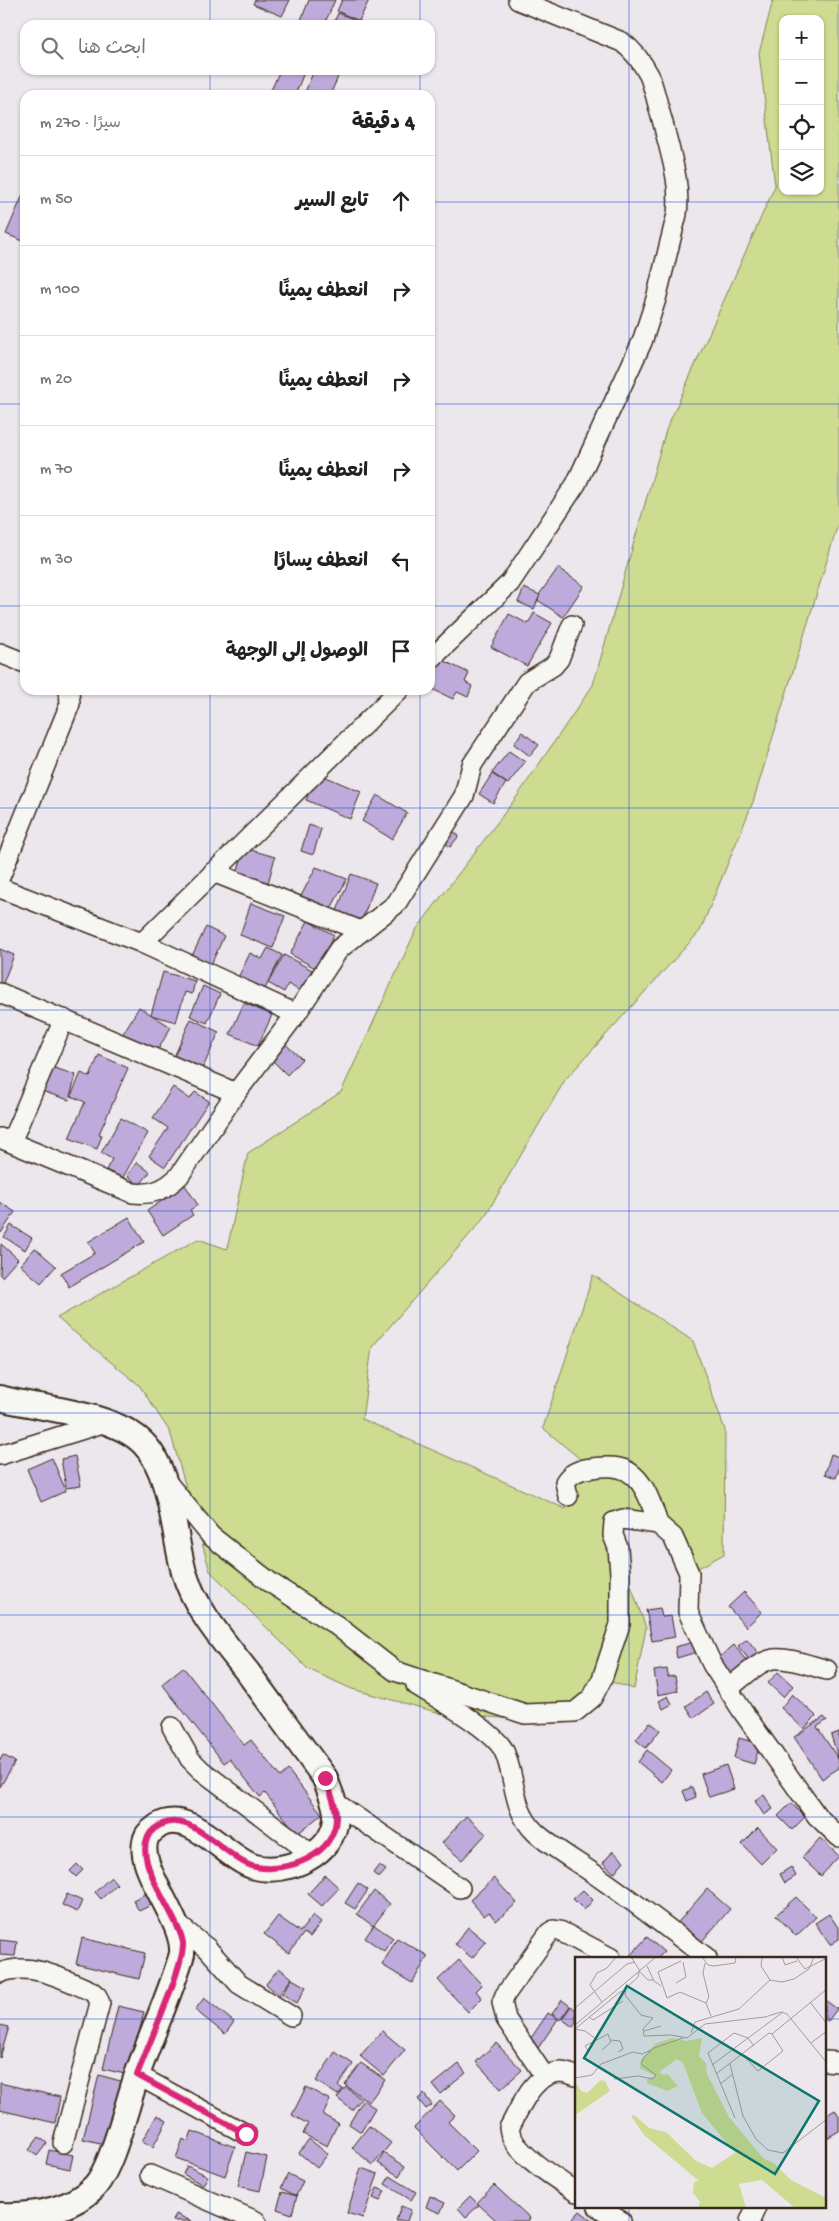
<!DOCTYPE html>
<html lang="ar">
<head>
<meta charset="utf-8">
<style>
  :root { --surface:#fff; --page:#f6f6f6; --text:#222; --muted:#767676; --line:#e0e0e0 }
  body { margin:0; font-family:"Gochi Hand","Playpen Sans Arabic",sans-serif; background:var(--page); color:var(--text); direction:rtl }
  .controls { position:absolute; right:15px; top:15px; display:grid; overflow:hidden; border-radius:10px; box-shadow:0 1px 4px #0004 }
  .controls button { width:45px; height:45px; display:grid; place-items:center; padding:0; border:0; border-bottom:1px solid var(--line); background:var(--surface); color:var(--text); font:25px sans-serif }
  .stop { position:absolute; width:15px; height:15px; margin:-11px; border:4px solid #db2777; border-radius:50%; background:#fff }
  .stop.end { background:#db2777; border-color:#fff; box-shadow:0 1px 5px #0008 }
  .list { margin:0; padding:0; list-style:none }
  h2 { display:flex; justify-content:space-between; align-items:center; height:65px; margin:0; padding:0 20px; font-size:21px }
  h2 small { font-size:16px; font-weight:400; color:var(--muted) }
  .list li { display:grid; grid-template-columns:32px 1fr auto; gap:15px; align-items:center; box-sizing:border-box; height:90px; padding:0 20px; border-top:1px solid var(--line) }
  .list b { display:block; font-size:19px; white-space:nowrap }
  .list em { font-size:16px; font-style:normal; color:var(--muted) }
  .icon { flex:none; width:28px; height:28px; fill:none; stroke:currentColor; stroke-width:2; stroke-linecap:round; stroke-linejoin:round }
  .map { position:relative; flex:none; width:839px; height:2221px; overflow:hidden; direction:ltr }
  .search { position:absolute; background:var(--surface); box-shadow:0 1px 4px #0004; left:20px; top:20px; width:415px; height:55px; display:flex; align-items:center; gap:12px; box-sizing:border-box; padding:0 18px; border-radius:15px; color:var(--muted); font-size:19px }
  .panel { position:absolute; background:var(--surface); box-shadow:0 1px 4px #0004; left:20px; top:90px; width:415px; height:605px; border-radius:15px; direction:rtl }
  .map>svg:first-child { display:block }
  .green { fill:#cddc90; stroke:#848357; fill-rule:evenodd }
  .building { fill:#beabdb; stroke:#3b2a1e }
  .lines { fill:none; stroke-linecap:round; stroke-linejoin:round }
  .minor-casing { stroke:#3b2a1e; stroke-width:22 }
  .major-casing { stroke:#3b2a1e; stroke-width:28 }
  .minor { stroke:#f6f6f2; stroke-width:19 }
  .major { stroke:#f6f6f2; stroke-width:24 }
  .route { stroke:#db2777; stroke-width:6 }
  .grid { fill:none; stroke:#1d4ed8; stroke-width:1; stroke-opacity:0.55 }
  .inset-road { fill:none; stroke:#a59b9a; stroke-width:1 }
  .view { fill:#0f766e; fill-opacity:0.15; stroke:#0f766e; stroke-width:2.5 }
  .inset-edge { fill:none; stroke:#3b2a1e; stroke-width:2.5 }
</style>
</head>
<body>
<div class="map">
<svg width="839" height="2221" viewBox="0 0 839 2221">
  <rect width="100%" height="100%" fill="#ebe7ed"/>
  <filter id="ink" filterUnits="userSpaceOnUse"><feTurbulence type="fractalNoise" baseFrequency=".02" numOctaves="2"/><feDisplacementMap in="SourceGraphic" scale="10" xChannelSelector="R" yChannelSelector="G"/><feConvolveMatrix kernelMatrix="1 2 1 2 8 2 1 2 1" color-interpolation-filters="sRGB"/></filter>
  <g filter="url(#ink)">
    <path class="green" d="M773,0H839V521L753,802L700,931L565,1080L484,1218L372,1347L362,1419L566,1509L580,1459L543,1428L593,1275L693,1341L725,1430L724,1554L689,1573L673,1537L623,1519L613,1535L646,1628L634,1689L602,1679L564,1723L440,1713L352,1689L308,1669L210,1571L170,1432L139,1385L57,1318L198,1239L227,1249L248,1153L341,1092L416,930L518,795L593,685L666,430L775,186L759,53ZM783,19H820V191H783Z"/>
    <g class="building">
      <path d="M255,0H290L282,16L253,4Z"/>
      <path d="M309,0H335L324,25H299Z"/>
      <path d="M342,0H369L359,21L337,11Z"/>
      <path d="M338,13L361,22L360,25H333Z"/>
      <path d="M280,70H305L295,95H269Z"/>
      <path d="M314,70H341L330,95H304Z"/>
      <path d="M25,190V237L23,241L6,234Z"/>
      <path d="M558,568L584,586L563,617L536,599Z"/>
      <path d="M524,588L540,595L534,609L518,602Z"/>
      <path d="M534,613L552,623L527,666L491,647L509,614L528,624Z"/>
      <path d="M436,657L469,673L465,682L472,686L468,697L457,692L453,699L430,688V670Z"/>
      <path d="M522,732L539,745L530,756L514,744Z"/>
      <path d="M509,751L525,762L508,784L492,773Z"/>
      <path d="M317,773L361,792L350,819L306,800Z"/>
      <path d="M492,774L506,783L493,803L479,794Z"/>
      <path d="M377,795L407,813L392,839L362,821Z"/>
      <path d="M309,825L321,829L313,855L301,851Z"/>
      <path d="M449,828L459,836L450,847L440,839Z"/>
      <path d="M244,848L275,857L267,887L236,878Z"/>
      <path d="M316,867L347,879L328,914L300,898Z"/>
      <path d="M351,874L376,883L360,925L335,916Z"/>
      <path d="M251,903L285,916L273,948L240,935Z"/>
      <path d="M308,921L334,935L317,969L290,954Z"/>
      <path d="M206,927L224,936L209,969L190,960Z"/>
      <path d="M268,948L282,955L263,993L237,980L250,953L262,959Z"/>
      <path d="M0,949L14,955L0,991Z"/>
      <path d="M284,955L312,970L300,991L288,984L284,992L268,983Z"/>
      <path d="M163,972L195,981L192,994L185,992L176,1022L151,1015Z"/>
      <path d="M203,986L220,994L207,1023L190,1016Z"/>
      <path d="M244,1003L272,1015L258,1046L230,1034Z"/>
      <path d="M139,1007L171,1027L156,1053L121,1037Z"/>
      <path d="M191,1019L219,1032L201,1072L173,1059Z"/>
      <path d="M283,1042L302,1059L287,1075L269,1057Z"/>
      <path d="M99,1055L128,1068L99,1134L102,1135L97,1149L69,1138L85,1102L71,1096L81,1073L90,1077Z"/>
      <path d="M45,1065L76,1075L69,1100L38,1090Z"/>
      <path d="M173,1087L190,1099L195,1092L209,1101L165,1167L149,1156L168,1128L153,1118Z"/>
      <path d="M121,1118L148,1133L122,1179L106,1170L112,1159L101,1153Z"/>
      <path d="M137,1162L150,1172L139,1186L127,1175Z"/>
      <path d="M185,1185L198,1205L190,1210L193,1215L163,1235L147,1211Z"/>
      <path d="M0,1202L15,1212L1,1233L0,1232Z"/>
      <path d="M129,1217L144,1242L69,1287L61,1273L95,1253L88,1242Z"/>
      <path d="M11,1225L32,1238L25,1250L4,1237Z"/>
      <path d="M1,1244L18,1259L2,1277L0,1275Z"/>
      <path d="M35,1248L56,1266L41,1283L20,1265Z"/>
      <path d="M831,1454L839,1457V1469L836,1478L825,1474Z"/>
      <path d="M75,1456L81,1486L66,1488L61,1459Z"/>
      <path d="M52,1458L66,1491L41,1502L27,1469Z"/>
      <path d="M744,1592L762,1612L746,1627L728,1607Z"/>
      <path d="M660,1608L662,1617L671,1616L675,1637L652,1641L646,1610Z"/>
      <path d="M747,1639L760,1655L751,1662L738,1646Z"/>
      <path d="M694,1642L697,1652L677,1658L675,1647Z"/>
      <path d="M734,1645L748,1663L732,1676L718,1658Z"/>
      <path d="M183,1667L244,1745L251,1740L280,1777L288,1770L322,1814L297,1834L265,1793L260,1797L230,1759L224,1763L162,1684Z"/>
      <path d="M667,1669L668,1677L675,1676L678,1691L658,1695L654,1671Z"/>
      <path d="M778,1672L793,1686L783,1697L768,1683Z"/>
      <path d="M706,1692L714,1704L694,1718L686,1706Z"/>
      <path d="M792,1694L816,1716L804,1729L781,1708Z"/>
      <path d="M668,1696L672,1704L663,1709L659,1701Z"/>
      <path d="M824,1717L827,1720L817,1727L839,1760V1768L822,1779L794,1737Z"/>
      <path d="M650,1722L660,1730L646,1748L636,1740Z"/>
      <path d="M839,1732V1761L831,1735Z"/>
      <path d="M739,1738L760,1744L754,1764L734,1758Z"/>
      <path d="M647,1750L671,1770L662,1782L638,1762Z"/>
      <path d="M3,1755L15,1762L0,1787V1760Z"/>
      <path d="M726,1765L734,1789L709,1797L701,1774Z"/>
      <path d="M692,1787L696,1797L687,1801L683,1791Z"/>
      <path d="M764,1795L773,1809L764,1815L755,1801Z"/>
      <path d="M791,1803L805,1817L792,1830L778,1816Z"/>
      <path d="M466,1816L486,1834L462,1860L442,1843Z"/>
      <path d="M758,1828L777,1848L761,1864L742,1844Z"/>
      <path d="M820,1838L839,1856L821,1876L802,1858Z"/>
      <path d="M613,1851L624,1861L614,1873L603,1863Z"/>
      <path d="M77,1864L83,1870L76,1877L70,1871Z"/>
      <path d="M379,1865L386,1870L379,1878L373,1873Z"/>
      <path d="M791,1867L796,1876L785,1883L780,1874Z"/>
      <path d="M325,1875L339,1888L322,1906L308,1894Z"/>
      <path d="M111,1877L117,1884L101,1899L95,1892Z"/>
      <path d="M494,1878L517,1903L496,1921L489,1912L484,1916L470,1900Z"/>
      <path d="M358,1883L368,1890L355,1909L345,1903Z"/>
      <path d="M707,1889L730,1909L697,1947L674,1927Z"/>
      <path d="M583,1890L593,1900L584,1910L573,1899Z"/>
      <path d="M374,1891L390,1904L373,1926L357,1914Z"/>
      <path d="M147,1893L153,1904L139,1911L133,1900Z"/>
      <path d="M67,1894L82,1901L77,1912L62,1905Z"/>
      <path d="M796,1897L816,1917L796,1936L776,1915Z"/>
      <path d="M829,1914L839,1929V1939L830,1945L815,1923Z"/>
      <path d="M313,1915L321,1922L310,1937L304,1933L289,1953L264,1934L278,1916L300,1932Z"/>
      <path d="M374,1925L393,1938L384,1951L365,1938Z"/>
      <path d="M468,1927L486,1942L472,1958L455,1944Z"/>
      <path d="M647,1937L664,1952L658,1958H628Z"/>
      <path d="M82,1938L145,1953L139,1979L76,1964Z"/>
      <path d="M397,1938L428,1956L412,1983L382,1965Z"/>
      <path d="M0,1940L17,1942L15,1956L0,1955Z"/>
      <path d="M459,1960L482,1985L476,1991L482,1998L468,2012L438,1980Z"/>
      <path d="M279,1968L292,1978L279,1995L266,1984Z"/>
      <path d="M292,1979L306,1987L297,2003L282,1994Z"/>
      <path d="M204,1998L234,2022L225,2034L195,2010Z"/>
      <path d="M562,2000L570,2006L560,2020L552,2014Z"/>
      <path d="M825,2000L837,2009L828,2021L825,2019Z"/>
      <path d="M118,2006L144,2012L129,2075L103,2069Z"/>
      <path d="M571,2006L576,2010V2022L573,2027L562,2019Z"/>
      <path d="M548,2013L558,2019L536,2051L527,2044Z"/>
      <path d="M0,2025L9,2027L0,2058Z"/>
      <path d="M382,2031L405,2050L384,2076L360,2056Z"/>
      <path d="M496,2043L522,2070L501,2089L476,2062Z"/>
      <path d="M335,2052L353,2064L338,2086L343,2089L338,2095L316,2081Z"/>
      <path d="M361,2063L385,2080L369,2102L345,2085Z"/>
      <path d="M459,2064L466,2073L440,2094L433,2085Z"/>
      <path d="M99,2075L124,2082L109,2145L83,2139Z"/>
      <path d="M0,2083L60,2097L55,2123L0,2110Z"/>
      <path d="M306,2087L330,2100L323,2115L338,2123L327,2146L303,2134L308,2124L292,2115Z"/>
      <path d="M346,2087L361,2099L352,2110L337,2098Z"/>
      <path d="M424,2094L432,2105L426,2109L418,2099Z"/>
      <path d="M363,2100L375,2108L361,2132L349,2124Z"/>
      <path d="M440,2101L455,2115L448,2122L477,2151L457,2171L414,2128Z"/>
      <path d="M835,2110L839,2117V2131L825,2139V2116Z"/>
      <path d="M157,2115L167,2121L153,2147L142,2141Z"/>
      <path d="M369,2126L391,2143L373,2165L352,2148Z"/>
      <path d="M192,2131L235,2147L225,2176L176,2158L183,2139L188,2142Z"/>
      <path d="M39,2137L47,2143L37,2156L29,2150Z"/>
      <path d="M309,2139L328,2154L317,2168L299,2153Z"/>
      <path d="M49,2150L73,2155L70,2169L46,2164Z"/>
      <path d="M246,2152L267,2157L260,2191L238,2186Z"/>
      <path d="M384,2153L405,2166L399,2176L378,2163Z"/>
      <path d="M187,2166L208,2176L203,2185L183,2174Z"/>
      <path d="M361,2168L378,2174L363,2218L347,2213Z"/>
      <path d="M288,2174L303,2181L296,2196L281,2188Z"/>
      <path d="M390,2176L416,2192L411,2200L385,2184Z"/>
      <path d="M494,2185L530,2218L528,2221H497L477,2203Z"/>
      <path d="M377,2188L385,2191L380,2201L373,2198Z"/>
      <path d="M282,2192L297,2196L292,2214L277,2209Z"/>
      <path d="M430,2196L445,2203L440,2213L426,2207Z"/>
      <path d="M470,2196L479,2205L466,2217L458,2208Z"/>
      <path d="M401,2206L411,2210L407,2221H396Z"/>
      <path d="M580,2211L593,2221H571Z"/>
      <path d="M176,2214L191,2221H173Z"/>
    </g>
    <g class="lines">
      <g class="minor-casing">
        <g id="minor">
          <path d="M0,653L25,663"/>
          <path d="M430,660L510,583L576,484L642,342L656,299L677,214C681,182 670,153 663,123C658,107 655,90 649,75C642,62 634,51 622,42L518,0"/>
          <path d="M213,872L361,931"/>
          <path d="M0,877L70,704L69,690"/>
          <path d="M0,888L142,943L296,1014"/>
          <path d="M142,943L399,690"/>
          <path d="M0,993L236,1093"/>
          <path d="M0,1138L133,1193C152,1195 165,1190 179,1176L236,1093L296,1014L339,949L396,904L464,796L472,765L527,682L553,666L559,659L572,625"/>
          <path d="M11,1142L64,1019"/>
          <path d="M0,1455L106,1422"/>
          <path d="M165,1480L211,1536L271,1583L336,1625L395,1671L525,1714L575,1712L592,1698L602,1679L620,1624V1573L618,1548L613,1535L614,1522L623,1519L658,1524L673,1537L689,1573L688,1612L712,1664L743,1712L817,1816L839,1837"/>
          <path d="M568,1496L565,1482C571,1472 581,1469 592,1468C600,1467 611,1466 619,1468C643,1473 652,1505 658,1524"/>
          <path d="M416,1685C438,1699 494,1730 504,1751C516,1778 512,1810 535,1832C552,1848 581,1864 600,1878C637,1904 672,1931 707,1958"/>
          <path d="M728,1689C741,1679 757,1662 773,1659C790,1657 811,1666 827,1670"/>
          <path d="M172,1727L190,1759L201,1770L314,1856"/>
          <path d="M333,1801L460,1888"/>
          <path d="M177,1924L207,1948L239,1984L291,2016"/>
          <path d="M0,1973C30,1961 64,1979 91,1991L97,1996L100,2003L63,2143"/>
          <path d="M825,2061L839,2062"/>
          <path d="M137,2075L246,2134"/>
          <path d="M576,2076C572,2075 566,2072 561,2072C532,2073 521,2107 509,2128C512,2153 556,2178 576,2192"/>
          <path d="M545,2077L506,2019L502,2002L505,1995L549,1933L554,1930L560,1931L611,1958"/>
          <path d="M150,2175L256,2221"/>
          <path d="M598,2207L621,2221"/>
          <path d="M750,2221L756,2207"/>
        </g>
      </g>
      <g class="major-casing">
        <path id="major" d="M0,1398C41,1409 113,1413 143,1443C172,1472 173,1534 184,1572C195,1610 225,1643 249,1674C274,1708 299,1743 325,1778C329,1791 337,1805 336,1818C334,1854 287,1875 255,1867C227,1860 190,1806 158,1826C155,1829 149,1832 147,1836C132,1866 185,1918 182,1954C170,1995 151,2035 137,2075C127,2103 112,2170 93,2188C68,2212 32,2216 0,2215"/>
      </g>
      <use href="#minor" class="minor"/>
      <use href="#major" class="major"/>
    </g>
  </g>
  <g class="lines" filter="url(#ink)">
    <path class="route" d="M246,2134L137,2075C146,2050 185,1964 183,1943C179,1914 124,1854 154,1829C188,1801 225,1861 256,1867C288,1873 335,1855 336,1818C337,1804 329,1791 325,1778"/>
  </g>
  <path class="grid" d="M210,0V25M420,0V25M629,0V1958M210,70V95M420,70V95M0,202H25M430,202H839M0,404H25M430,404H839M0,606H25M430,606H839M210,690V2221M420,690V2221M0,808H839M0,1010H839M0,1211H839M0,1413H839M0,1615H839M0,1817H839M0,2019H576M825,2019H839M629,2207V2221"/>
  <g transform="translate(575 1957)">
    <rect width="251" height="251" fill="#ebe7ed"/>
    <path d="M97,81L111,84L127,81L124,99L131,106L132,117L154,160L188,201L200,207L216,223L251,241V251H220L187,223L164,227L171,251H123L125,245L118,236L119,225L124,224L69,178L56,159L59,158L74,171L91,175L121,204L137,211L160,196L127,156L108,106L102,102L84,115L88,118L92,117L103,129L92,134L72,126V122L80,119L65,111L66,103L80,87ZM26,123L30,124L35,134L0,158V124L6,134L12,136Z" fill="#cddc90"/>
    <path class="inset-road" d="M56,0L65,14M127,0L133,8L139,9L160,6L161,0M187,0L186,9L195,23M207,0L210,8L222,4M221,0L230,12L250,2M106,4L83,15L92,41L105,35L131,46M130,6L128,16L134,40L131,46L136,59M72,9L79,24L86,29M64,14L73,23H79M64,15L63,20L51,31L50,38L66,58L78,61L68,72L69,79L96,78L112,81L130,67L190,60L206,55L212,57L252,106M195,23L207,25L219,22L234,12L239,0M101,26L111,20L108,5M27,45L15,28L22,16L32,11L41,0M235,45L252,67M0,51L52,7L60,5M14,60L18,63L48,44M0,68L81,0M0,72L45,35L50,34M0,72L10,74L21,82M69,74L86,69M116,76L120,65L164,52L195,23M36,83L45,84L48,92L43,95M236,86L252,74M14,95L10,89L33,77L36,85L27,93M168,98L183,114L208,94L197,77M155,107L168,159L181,182L193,193L208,196L252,162M137,108L208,55M141,117L194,76L197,77L252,32M0,121L17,118L26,107L58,95L67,97L76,93M39,122L63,119L78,122L81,118L66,107L69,100L79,91L108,81M145,127L158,117M160,161L133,96L159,76L173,81L179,89"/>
    <path class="view" d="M52,29L244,144L200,217L9,101Z"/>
    <rect width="251" height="251" class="inset-edge"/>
  </g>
</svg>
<div class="controls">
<button>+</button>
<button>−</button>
<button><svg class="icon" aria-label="locate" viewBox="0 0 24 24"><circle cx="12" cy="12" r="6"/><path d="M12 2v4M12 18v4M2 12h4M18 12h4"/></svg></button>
<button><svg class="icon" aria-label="layers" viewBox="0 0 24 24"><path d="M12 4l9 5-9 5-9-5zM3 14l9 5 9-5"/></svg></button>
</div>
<div class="stop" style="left:246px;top:2134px"></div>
<div class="stop end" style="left:325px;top:1778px"></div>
<div class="search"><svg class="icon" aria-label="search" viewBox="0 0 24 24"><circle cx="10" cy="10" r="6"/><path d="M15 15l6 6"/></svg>ابحث هنا</div>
<section class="panel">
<h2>4 دقيقة<small>سيرًا · 270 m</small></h2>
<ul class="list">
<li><svg class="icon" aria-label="ahead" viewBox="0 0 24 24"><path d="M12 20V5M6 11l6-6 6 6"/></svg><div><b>تابع السير</b></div><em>50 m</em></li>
<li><svg class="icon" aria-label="right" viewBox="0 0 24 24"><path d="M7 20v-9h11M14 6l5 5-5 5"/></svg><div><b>انعطف يمينًا</b></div><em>100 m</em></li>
<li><svg class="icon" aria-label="right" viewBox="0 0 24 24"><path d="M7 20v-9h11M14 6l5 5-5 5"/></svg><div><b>انعطف يمينًا</b></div><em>20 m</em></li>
<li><svg class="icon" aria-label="right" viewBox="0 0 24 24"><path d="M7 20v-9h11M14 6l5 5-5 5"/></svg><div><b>انعطف يمينًا</b></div><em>70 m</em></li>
<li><svg class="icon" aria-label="left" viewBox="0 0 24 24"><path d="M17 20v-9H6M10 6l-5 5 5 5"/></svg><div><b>انعطف يسارًا</b></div><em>30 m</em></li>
<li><svg class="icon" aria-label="arrive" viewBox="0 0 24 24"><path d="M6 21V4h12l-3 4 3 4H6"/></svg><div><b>الوصول إلى الوجهة</b></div></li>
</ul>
</section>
</div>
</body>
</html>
